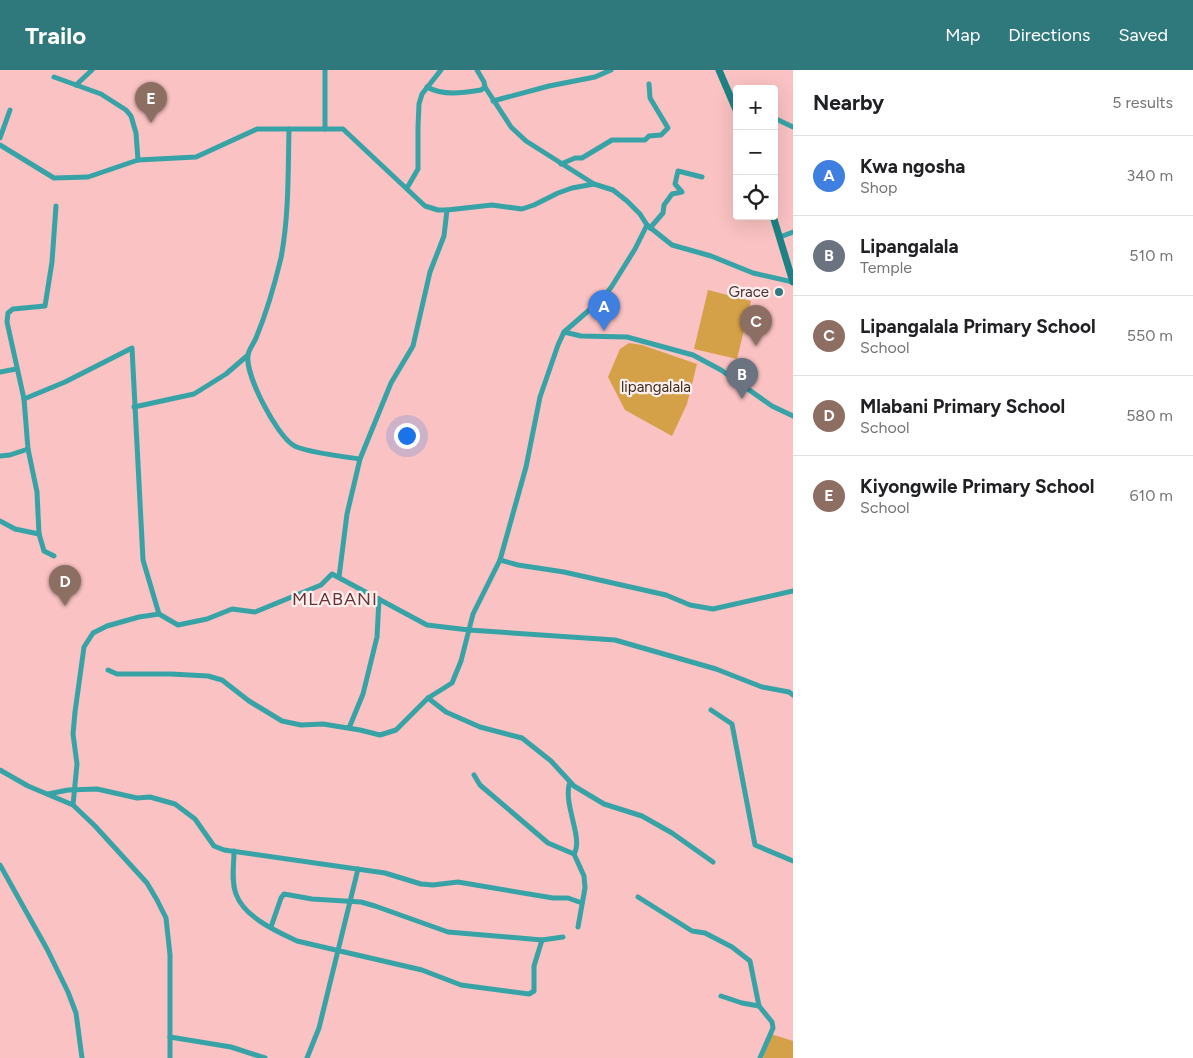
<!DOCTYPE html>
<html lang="en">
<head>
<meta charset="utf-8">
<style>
  :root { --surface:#fff; --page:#f2f2f2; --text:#202124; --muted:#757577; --line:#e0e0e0; --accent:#2f787b }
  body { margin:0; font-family:Figtree,sans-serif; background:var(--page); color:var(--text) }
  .controls { position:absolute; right:15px; top:15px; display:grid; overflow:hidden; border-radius:5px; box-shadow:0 5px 20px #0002 }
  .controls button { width:45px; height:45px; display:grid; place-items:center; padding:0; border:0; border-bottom:1px solid var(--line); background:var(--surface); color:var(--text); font:25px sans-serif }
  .you { position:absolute; left:406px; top:365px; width:18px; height:18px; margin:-12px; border:4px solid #fff; border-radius:50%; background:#1a73e8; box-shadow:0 0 0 8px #1a73e833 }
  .badge { display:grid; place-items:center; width:32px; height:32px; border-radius:50%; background:var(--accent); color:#fff; font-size:16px; font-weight:700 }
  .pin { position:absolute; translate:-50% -41px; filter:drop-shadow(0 1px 2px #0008) }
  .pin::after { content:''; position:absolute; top:26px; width:18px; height:15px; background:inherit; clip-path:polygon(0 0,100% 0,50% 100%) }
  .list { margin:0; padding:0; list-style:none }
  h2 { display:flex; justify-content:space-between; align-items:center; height:65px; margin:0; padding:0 20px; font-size:21px }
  h2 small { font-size:16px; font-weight:400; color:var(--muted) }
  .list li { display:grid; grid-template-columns:32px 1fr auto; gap:15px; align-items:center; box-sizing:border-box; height:80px; padding:0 20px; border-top:1px solid var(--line) }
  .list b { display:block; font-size:19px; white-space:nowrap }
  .list p { margin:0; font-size:16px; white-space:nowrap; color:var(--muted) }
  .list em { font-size:16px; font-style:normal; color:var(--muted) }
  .icon { flex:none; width:28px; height:28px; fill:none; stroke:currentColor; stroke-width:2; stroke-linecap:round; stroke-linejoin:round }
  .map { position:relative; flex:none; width:793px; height:988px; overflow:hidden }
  header { display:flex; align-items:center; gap:30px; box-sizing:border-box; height:70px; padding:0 25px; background:var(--accent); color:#fff }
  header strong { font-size:24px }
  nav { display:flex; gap:28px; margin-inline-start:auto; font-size:18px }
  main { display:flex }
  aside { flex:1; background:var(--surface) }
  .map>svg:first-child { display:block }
  .green { fill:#d4a048 }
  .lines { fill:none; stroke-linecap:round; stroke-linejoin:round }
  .minor { stroke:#37a3a7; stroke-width:5 }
  .secondary { stroke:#1d8285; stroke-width:7 }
  .poi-dot { fill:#2f787b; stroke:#feefef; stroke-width:2 }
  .labels { text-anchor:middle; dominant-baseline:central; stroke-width:4.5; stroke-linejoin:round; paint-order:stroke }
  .poi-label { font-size:15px; fill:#4c3131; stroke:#feefef; text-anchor:end }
  .park-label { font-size:15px; fill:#3b2e1b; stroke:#feefef }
  .quarter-label { font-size:18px; letter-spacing:1px; fill:#6a3235; stroke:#feefef }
</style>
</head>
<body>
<header>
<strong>Trailo</strong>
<nav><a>Map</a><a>Directions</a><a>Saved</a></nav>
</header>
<main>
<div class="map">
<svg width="793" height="988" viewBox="0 0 793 988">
  <rect width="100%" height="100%" fill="#fac2c2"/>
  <g class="green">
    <path d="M708,220L751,231L737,289L694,279Z"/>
    <path d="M629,273L642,275L697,294L687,334L672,366L625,340L608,307L620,279Z"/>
    <path d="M771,964L793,971V988H763Z"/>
  </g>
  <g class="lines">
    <g class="minor">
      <path d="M477,0L484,12L485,17L511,57L526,71L594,114"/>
      <path d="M54,7L101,24L126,40L131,46L136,63L138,90"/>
      <path d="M76,15L92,0"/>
      <path d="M427,17C443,26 463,23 481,20L485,17"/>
      <path d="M493,31L549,16L595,7L611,0"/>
      <path d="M774,48L793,57"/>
      <path d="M289,59C288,102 289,146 281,188C275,213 266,244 256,268C254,273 249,279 248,285C245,305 276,364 293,375C303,382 346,387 360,389"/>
      <path d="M325,59V0"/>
      <path d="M0,68L10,40"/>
      <path d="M0,75L54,108L88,107L138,90L196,87L257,59H343L425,136L438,140H447L492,135L522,139L534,135L558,123L572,118L594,114L613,120L627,131L640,144L647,155L672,175L711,186L753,203L793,212"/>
      <path d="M561,94L575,88H582L612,70H645L649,66L661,65L668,58L650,28L649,14"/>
      <path d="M407,118L418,99V57L419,34L422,24L441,0"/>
      <path d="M650,158L663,143L664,135L672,124L682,122L675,114L678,101L702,107"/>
      <path d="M780,167L793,162"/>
      <path d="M564,262L581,266L627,267L693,285L721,300L772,336L793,346"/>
      <path d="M0,302L16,299"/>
      <path d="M24,329L65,312L132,278L143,490L159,544"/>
      <path d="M134,337L194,324L226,304L248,285"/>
      <path d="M0,386L10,385L28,379"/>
      <path d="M0,451L15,459L39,464"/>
      <path d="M54,486L44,481L39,464L37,422L28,379L24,329L7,252L8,243L13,239L45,236L52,192L56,136"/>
      <path d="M500,490L518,495L564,502L666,525L690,535L713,539L793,521"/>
      <path d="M339,507L347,444L360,389L391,313L413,276L430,202L444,166L447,140"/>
      <path d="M108,600L117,604H171L208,606L222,610L249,631L282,651L301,655L323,654L360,660L380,665L396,660L428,628L452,613L461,591L473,544L500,490L526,397L540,327L558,275L564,262L603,228L612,216L635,179L647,155"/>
      <path d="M428,628L446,642L480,657L522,668L551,691L574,716L604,734L642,746L672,763L713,792"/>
      <path d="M711,640L732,654L755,775L793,791"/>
      <path d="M349,658L363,624L377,567L379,529"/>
      <path d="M0,700L28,716L73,735L95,756L147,813L157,830L166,848L170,885V988"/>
      <path d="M474,705L480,715L548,773L574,784L584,806L585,818L578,857"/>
      <path d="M570,712C562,733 584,768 574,784"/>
      <path d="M48,724L68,720L97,719L137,728L150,727L175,734L195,749L214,776L224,780L385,803L421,814L433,815L458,812L553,828H568L582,833"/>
      <path d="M73,735L77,694L73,664L75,642L84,577L93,563L107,556L139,547L159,544L178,555L207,549L232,539L255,542L321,515L332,504L427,555L469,560L615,570L716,599L762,617L789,622L793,625"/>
      <path d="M234,781C234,795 231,811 236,824C244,847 276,861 297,871L422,900L461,915L529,924L534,921V896L542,870"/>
      <path d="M0,795L47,879L68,922L76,943L82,988"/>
      <path d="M638,827L692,861L705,863L732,877L750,891L759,936L772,952L773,958L760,988"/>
      <path d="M271,857L281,828L284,824L312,829L361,832L375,836L448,862L542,870L563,867"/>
      <path d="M721,926L742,933L759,936"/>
      <path d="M170,967L231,977L265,988"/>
      <path d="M307,988L319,958L358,799"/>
    </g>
    <g class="secondary">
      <path d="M719,0L737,42"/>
      <path d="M773,146L793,212"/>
    </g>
  </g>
  <circle class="poi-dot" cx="779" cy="222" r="5"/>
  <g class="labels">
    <g class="poi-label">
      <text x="769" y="222">Grace</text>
    </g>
    <g class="park-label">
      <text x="656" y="317">lipangalala</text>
    </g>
    <g class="quarter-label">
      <text x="335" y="529">MLABANI</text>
    </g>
  </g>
</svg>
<div class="controls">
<button>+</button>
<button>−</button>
<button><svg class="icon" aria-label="locate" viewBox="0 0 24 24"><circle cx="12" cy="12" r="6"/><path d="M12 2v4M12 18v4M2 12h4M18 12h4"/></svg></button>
</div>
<div class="you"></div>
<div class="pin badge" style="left:604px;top:261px;background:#3f7fe0">A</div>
<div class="pin badge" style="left:742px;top:329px;background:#6b7280">B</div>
<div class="pin badge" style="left:756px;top:276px;background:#8d6e63">C</div>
<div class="pin badge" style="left:65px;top:536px;background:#8d6e63">D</div>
<div class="pin badge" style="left:151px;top:53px;background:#8d6e63">E</div>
</div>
<aside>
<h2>Nearby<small>5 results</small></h2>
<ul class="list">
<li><span class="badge" style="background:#3f7fe0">A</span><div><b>Kwa ngosha</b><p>Shop</p></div><em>340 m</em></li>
<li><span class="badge" style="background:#6b7280">B</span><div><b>Lipangalala</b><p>Temple</p></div><em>510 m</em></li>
<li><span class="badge" style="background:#8d6e63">C</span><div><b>Lipangalala Primary School</b><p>School</p></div><em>550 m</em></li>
<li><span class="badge" style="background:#8d6e63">D</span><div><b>Mlabani Primary School</b><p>School</p></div><em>580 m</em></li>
<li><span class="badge" style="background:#8d6e63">E</span><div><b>Kiyongwile Primary School</b><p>School</p></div><em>610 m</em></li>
</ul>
</aside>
</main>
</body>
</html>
